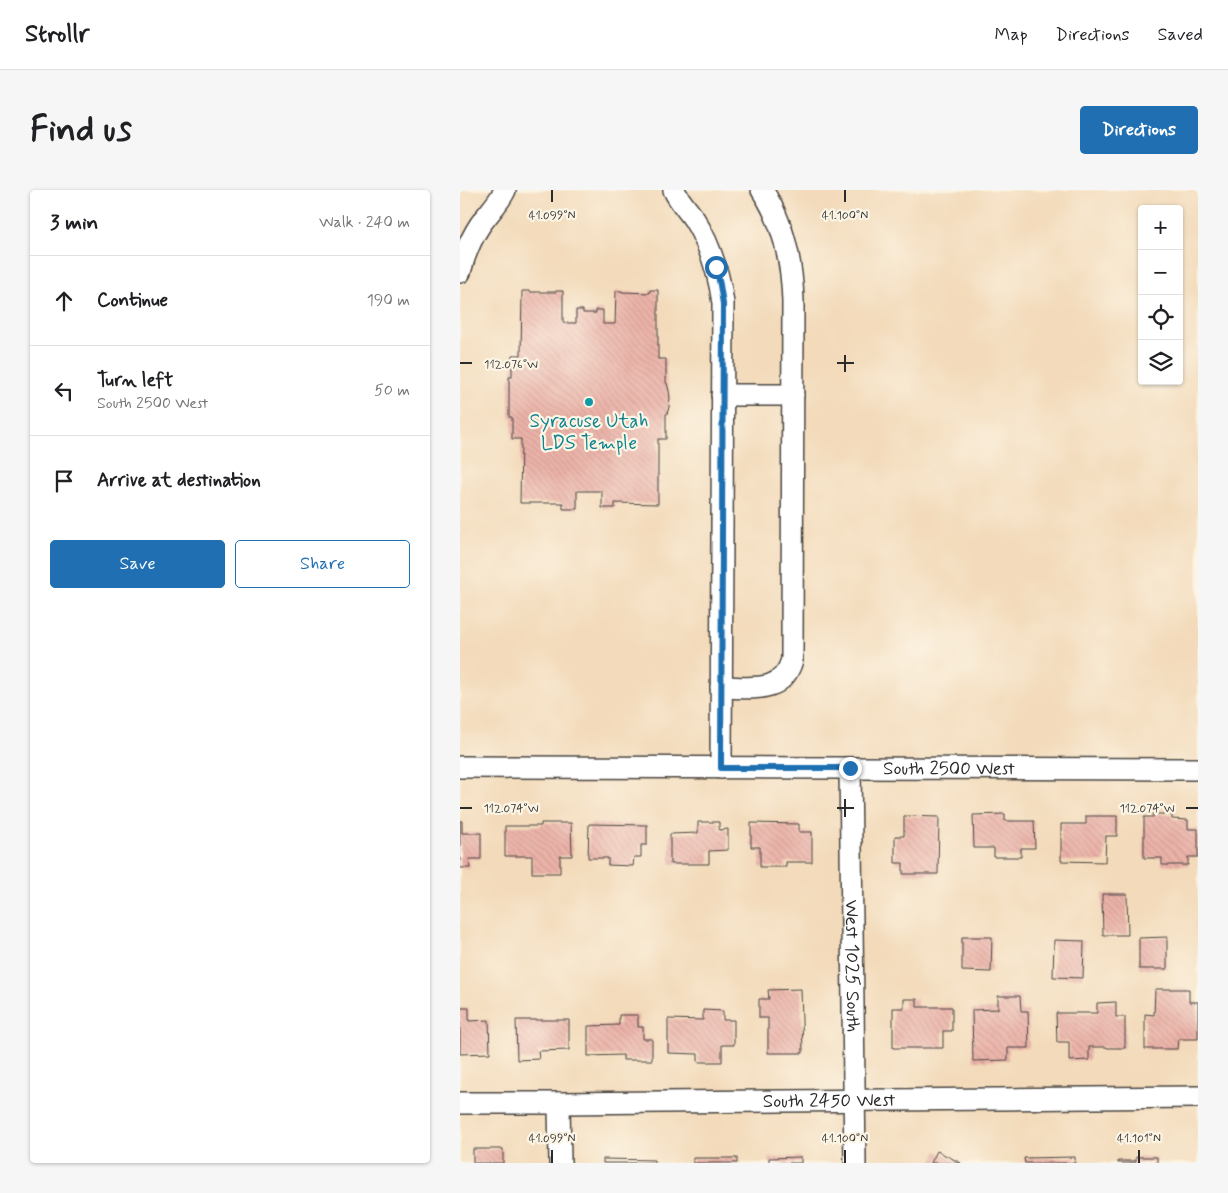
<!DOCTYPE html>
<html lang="en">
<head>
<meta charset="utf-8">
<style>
  :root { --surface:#fff; --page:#f6f6f6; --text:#202124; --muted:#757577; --line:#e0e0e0; --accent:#1f6fb2 }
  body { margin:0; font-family:Mynerve,sans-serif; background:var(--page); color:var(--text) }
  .controls { position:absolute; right:15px; top:15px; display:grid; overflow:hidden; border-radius:5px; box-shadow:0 1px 4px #0004 }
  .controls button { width:45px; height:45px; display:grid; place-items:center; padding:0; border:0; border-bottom:1px solid var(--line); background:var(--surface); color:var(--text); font:25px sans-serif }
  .stop { position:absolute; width:15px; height:15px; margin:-11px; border:4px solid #1f6fb2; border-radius:50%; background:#fff }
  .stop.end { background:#1f6fb2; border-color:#fff; box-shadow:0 1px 5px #0008 }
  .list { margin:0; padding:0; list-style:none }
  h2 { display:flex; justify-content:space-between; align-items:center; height:65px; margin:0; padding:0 20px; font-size:21px }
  h2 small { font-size:16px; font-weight:400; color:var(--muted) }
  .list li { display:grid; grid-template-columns:32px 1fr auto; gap:15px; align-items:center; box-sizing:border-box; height:90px; padding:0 20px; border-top:1px solid var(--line) }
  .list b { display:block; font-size:19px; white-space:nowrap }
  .list p { margin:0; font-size:16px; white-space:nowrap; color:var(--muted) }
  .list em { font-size:16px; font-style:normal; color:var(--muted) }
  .actions { display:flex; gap:10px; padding:15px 20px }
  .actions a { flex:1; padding:11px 0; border:1px solid var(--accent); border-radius:5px; text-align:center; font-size:18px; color:var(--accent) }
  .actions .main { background:var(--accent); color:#fff }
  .icon { flex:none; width:28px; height:28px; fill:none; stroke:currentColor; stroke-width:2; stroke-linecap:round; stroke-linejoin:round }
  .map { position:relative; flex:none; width:738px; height:973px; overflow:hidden; border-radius:5px }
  header { display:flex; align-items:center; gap:30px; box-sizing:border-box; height:70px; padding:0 25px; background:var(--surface); border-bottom:1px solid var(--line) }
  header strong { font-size:24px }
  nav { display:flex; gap:28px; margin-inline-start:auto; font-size:18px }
  .intro { display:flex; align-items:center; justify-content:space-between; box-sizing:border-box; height:120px; padding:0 30px }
  h1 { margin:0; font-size:35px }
  .button { padding:12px 22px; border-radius:5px; background:var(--accent); color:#fff; font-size:18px; font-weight:700 }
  main { display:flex; gap:30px; padding:0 30px }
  aside { flex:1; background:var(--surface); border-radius:5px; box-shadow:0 1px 4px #0004 }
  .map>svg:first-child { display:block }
  .building { fill:url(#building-back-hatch) }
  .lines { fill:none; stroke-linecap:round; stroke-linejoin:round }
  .minor-casing { stroke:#494540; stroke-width:24 }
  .minor { stroke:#fff; stroke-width:21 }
  .route { stroke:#1f6fb2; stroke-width:6 }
  .ticks { fill:none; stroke:#2b2b2b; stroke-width:2 }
  .culture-dot { fill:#0f9aa8; stroke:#fcf5e5; stroke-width:2 }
  .labels { text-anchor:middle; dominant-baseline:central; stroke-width:4.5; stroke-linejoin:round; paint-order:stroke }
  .culture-label { font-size:19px; fill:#0d838f; stroke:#fcf5e5 }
  .street-label { font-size:19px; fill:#2b2b2b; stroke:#fcf5e5 }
  .ticks-label { font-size:12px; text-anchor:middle; fill:#2b2b2b; stroke:#fcf5e5; stroke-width:4.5; stroke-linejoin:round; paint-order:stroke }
</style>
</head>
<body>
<header>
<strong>Strollr</strong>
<nav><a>Map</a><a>Directions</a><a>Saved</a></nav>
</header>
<div class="intro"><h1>Find us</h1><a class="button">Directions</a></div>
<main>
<aside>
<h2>3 min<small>Walk · 240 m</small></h2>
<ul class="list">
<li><svg class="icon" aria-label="ahead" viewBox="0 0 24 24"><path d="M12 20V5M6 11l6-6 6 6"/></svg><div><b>Continue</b></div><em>190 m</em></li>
<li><svg class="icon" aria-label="left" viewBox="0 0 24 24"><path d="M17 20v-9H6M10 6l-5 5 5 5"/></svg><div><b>Turn left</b><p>South 2500 West</p></div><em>50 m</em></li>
<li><svg class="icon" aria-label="arrive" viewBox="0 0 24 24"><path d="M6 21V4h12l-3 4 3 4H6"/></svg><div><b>Arrive at destination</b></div></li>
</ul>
<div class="actions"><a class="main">Save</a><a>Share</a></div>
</aside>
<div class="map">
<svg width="738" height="973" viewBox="0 0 738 973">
  <defs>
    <pattern id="building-back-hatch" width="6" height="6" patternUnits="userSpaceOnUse" patternTransform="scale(1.25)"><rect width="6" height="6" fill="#ecb3a9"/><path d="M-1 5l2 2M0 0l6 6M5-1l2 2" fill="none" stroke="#cb9a92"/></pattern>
  </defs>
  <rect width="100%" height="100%" fill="#fcf5e5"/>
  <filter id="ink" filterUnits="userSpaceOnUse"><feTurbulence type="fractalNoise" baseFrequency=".02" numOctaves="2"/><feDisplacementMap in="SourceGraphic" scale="10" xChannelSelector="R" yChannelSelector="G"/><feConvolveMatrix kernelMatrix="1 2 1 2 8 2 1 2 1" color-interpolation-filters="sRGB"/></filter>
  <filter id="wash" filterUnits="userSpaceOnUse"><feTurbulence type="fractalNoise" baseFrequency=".0096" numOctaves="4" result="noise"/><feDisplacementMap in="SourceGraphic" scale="20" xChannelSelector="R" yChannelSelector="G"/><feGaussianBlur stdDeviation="1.12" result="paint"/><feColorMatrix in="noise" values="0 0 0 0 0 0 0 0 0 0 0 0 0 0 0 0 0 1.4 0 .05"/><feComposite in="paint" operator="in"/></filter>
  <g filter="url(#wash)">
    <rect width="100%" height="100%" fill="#f3daba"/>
    <g id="blocks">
      <g class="building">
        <path d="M190,100H198V169H206V193H207L209,201L210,208L209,217L207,224H206V249H198V314L155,313V318H142V301H117V319H103V313H60L61,249H52V227H49V187H52V165H61L62,101H69V102H96V101H103V133H116V120H123V123H136V120H143V134H155L156,101H162V102L190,103Z"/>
        <path d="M545,624V631H574L575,658H561V667H534V658H514L513,625Z"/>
        <path d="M693,624H712V629L728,630V639H738V667H728V675H702V668H684V627H693Z"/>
        <path d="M444,626L479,627L478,684H443V673H435V646H444Z"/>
        <path d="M626,626H657V646H646L645,672L601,671V634H626Z"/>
        <path d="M0,631H2V643H21V669H9L10,678H0Z"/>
        <path d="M238,632H259V640L268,639V660L249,661V674H210V644L238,643Z"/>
        <path d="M81,633H111L112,666H100V683H72V666H45V636H81Z"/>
        <path d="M291,633L339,634V642H352V672H326V677H300V657H291Z"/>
        <path d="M129,634L187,635V655H181V667H174L173,676L148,675V668H128Z"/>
        <path d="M642,704H667L668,745H643Z"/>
        <path d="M502,747H532L531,782L502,781Z"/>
        <path d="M707,747V779H679V748Z"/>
        <path d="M594,750L624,751L623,788L593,787Z"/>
        <path d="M341,799L343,863H308V828H299V809H309L308,800Z"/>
        <path d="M695,799H729V812H738V849H718L717,859H685V824L694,825Z"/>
        <path d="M538,806H560L561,821H568L569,858H548V870L513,871L512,820L538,819Z"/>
        <path d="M444,809H457V817H492V841H483V858H433V818H444Z"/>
        <path d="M656,812V827H665V858H647V857H629V870L609,871V852H597L596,823H637V813Z"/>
        <path d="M0,818H9V831L29,830L30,863L0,864Z"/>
        <path d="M243,820L263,821V830H274V855H262V872H238V864L208,863V829L243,830Z"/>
        <path d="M159,825H178V837H183V849H192V870H163V865L128,866V836L159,835Z"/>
        <path d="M56,830H109V860L78,861L79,869L57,870Z"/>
        <rect x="13" y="959" width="30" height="14"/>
        <path d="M477,961L501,973H471Z"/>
        <path d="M341,967V973H309V968Z"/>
        <path d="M615,967V973H565L564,968Z"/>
        <path d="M676,967H697V973H658V971H676Z"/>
        <rect x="233" y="968" width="44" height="5"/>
        <path d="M143,969L194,970V973H143Z"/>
      </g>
    </g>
  </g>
  <g filter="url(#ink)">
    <use href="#blocks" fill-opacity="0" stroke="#494540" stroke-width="1"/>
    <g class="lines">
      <g class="minor-casing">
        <g id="minor">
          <path d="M214,0C219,11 227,19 234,29C250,55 259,83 263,113L261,578"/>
          <path d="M0,82C4,66 10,50 20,35C28,23 39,13 45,0"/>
          <path d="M262,205H333"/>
          <path d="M261,497C291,497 322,505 332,470L333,112C332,73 324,33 302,0"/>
          <path id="s1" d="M0,577L738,579"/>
          <path id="s2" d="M390,578L395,973"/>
          <path id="s3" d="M0,913H99L738,907"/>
          <path d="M99,913L100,973"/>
        </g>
      </g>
      <use href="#minor" class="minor"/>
    </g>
  </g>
  <g class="lines" filter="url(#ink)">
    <path class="route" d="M256,77L260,95L263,114L261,578H390"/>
  </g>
  <path class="ticks" d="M92,0V12M385,0V12M385,165V182M0,173H12M377,173H394M385,609V627M0,618H12M377,618H394M726,618H738M92,960V973M385,960V973M679,960V973"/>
  <circle class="culture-dot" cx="129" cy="212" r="5"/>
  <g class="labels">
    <g class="culture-label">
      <text x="129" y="231">Syracuse Utah<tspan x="129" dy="22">LDS Temple</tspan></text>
    </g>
    <g class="street-label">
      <text stroke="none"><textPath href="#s1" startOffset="489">South 2500 West</textPath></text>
      <text stroke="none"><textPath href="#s2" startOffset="198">West 1025 South</textPath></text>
      <text stroke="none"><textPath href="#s3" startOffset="369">South 2450 West</textPath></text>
    </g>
  </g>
  <g class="ticks-label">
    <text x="92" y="29">41.099°N</text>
    <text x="385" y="29">41.100°N</text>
    <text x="51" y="178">112.076°W</text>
    <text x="687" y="622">112.074°W</text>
    <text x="51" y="622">112.074°W</text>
    <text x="92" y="952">41.099°N</text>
    <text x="385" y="952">41.100°N</text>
    <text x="679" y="952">41.101°N</text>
  </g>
</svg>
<div class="controls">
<button>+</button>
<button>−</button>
<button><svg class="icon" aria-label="locate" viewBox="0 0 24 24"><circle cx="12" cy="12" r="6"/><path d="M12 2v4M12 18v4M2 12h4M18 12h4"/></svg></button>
<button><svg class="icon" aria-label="layers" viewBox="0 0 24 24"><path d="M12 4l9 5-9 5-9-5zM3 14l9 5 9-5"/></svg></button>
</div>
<div class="stop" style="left:256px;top:77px"></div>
<div class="stop end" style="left:390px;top:578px"></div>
</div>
</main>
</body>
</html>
